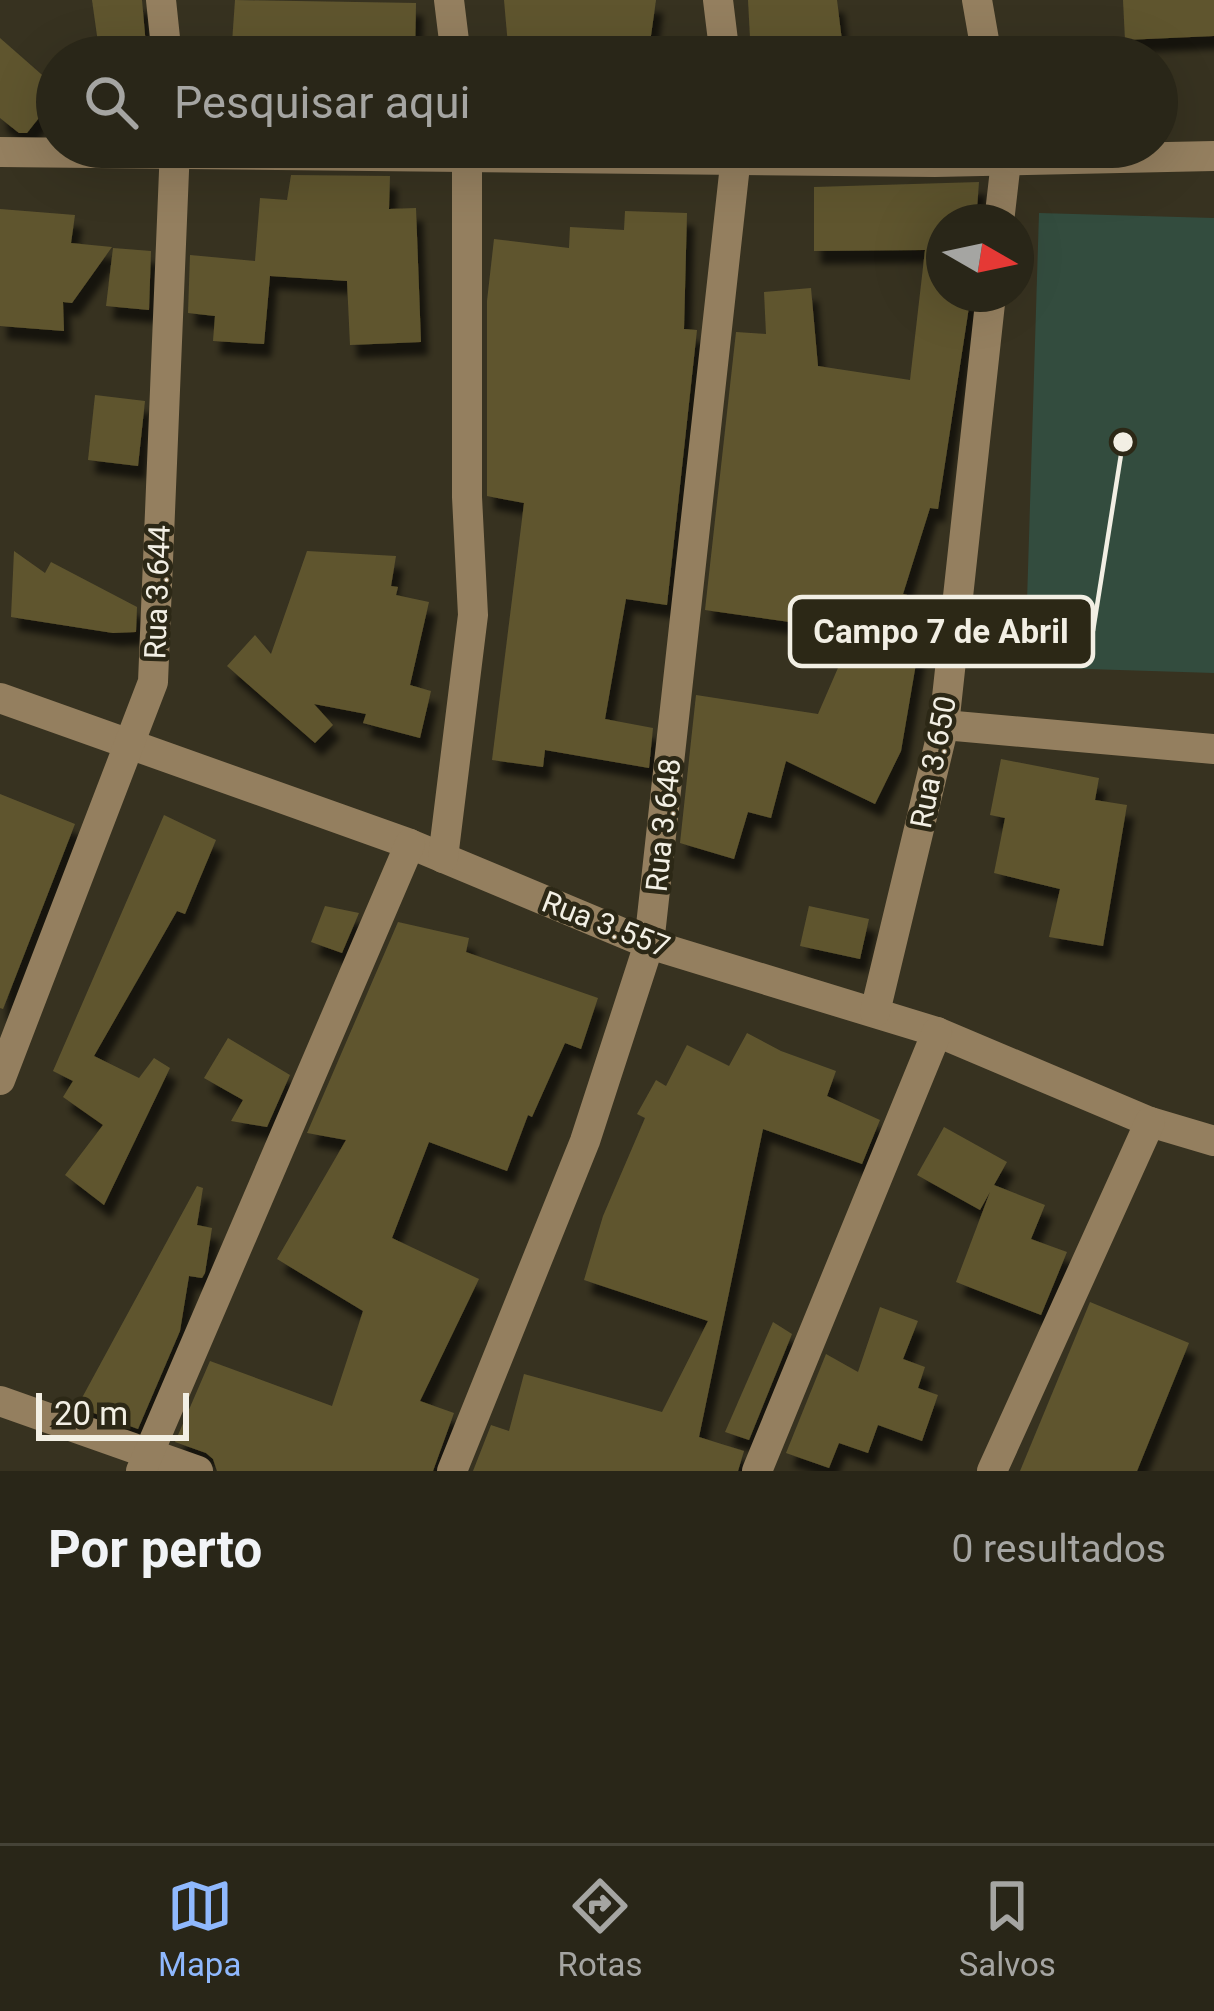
<!DOCTYPE html>
<html lang="pt">
<head>
<meta charset="utf-8">
<style>
  :root { --surface:#292618; --page:#312e21; --text:#f1f3f6; --muted:#a5a5a2; --line:#454337; --accent:#8fb8fd }
  body { margin:0; font-family:Roboto,sans-serif; background:var(--page); color:var(--text) }
  .compass { position:absolute; left:926px; top:204px; width:108px; height:108px; border-radius:50%; background:var(--surface); box-shadow:0 12px 48px #0002; rotate:99deg }
  .scale { position:absolute; left:36px; bottom:30px; width:153px; box-sizing:border-box; padding-left:12px; border:6px solid #f2efe4; border-top:0; font-size:33px; line-height:42px; white-space:nowrap; color:#f2efe4; -webkit-text-stroke:9px #2c2816; paint-order:stroke }
  .list { margin:0; padding:0; list-style:none }
  h2 { display:flex; justify-content:space-between; align-items:center; height:156px; margin:0; padding:0 48px; font-size:51px }
  h2 small { font-size:39px; font-weight:400; color:var(--muted) }
  .icon { flex:none; width:66px; height:66px; fill:none; stroke:currentColor; stroke-width:2; stroke-linecap:round; stroke-linejoin:round }
  .map { position:relative; flex:none; width:1214px; height:1471px; overflow:hidden }
  .search { position:absolute; background:var(--surface); box-shadow:0 12px 48px #0002; left:36px; right:36px; top:36px; height:132px; display:flex; align-items:center; gap:30px; box-sizing:border-box; padding:0 42px; border-radius:66px; color:var(--muted); font-size:45px }
  .sheet { height:372px; background:var(--surface) }
  nav { display:flex; justify-content:space-around; align-items:center; box-sizing:border-box; height:168px; border-top:3px solid var(--line); background:var(--surface); font-size:33px; color:var(--muted) }
  nav a { display:grid; justify-items:center; gap:6px }
  nav .on { color:var(--accent) }
  .map>svg:first-child { display:block }
  .green { fill:#334c3e }
  .building { fill:#5f552f; filter:url(#shadow) }
  .lines { fill:none; stroke-linecap:round; stroke-linejoin:round }
  .minor { stroke:#947f5f; stroke-width:30 }
  .labels { text-anchor:middle; dominant-baseline:central; stroke-width:9; stroke-linejoin:round; paint-order:stroke }
  .street-label { font-size:30px; fill:#f2efe4; stroke:#2c2816 }
  .leader { fill:none; stroke:#f2efe4; stroke-width:4.5 }
  .callout-dot { fill:#f2efe4; stroke:#2c2816; stroke-width:4.5 }
  .callout { fill:#2c2816; stroke:#f2efe4; stroke-width:4.5 }
  .callout-label { font-size:33px; text-anchor:middle; font-weight:bold; fill:#f2efe4 }
</style>
</head>
<body>
<div class="map">
<svg width="1214" height="1471" viewBox="0 0 1214 1471">
  <defs>
    <filter id="shadow"><feDropShadow dx="7" dy="13" stdDeviation="3" flood-color="#0009"/></filter>
  </defs>
  <rect width="100%" height="100%" fill="#373220"/>
  <path class="green" d="M1039,213L1214,218V673L1025,667Z"/>
  <g class="building">
    <path d="M92,0H142L147,57H100Z"/>
    <path d="M235,0L416,3L415,57H231Z"/>
    <path d="M504,0H656L648,57H509Z"/>
    <path d="M748,0H837L844,57H751Z"/>
    <path d="M1123,0H1214V36L1125,40Z"/>
    <path d="M0,38L57,88V95L27,133H19L0,118Z"/>
    <path d="M291,175L390,176L389,209L416,208L421,342L350,345L347,281L270,276L264,344L213,341L215,316L188,313L190,255L255,261L260,198L287,200Z"/>
    <path d="M979,182L976,222H944V294H971L938,509L930,508L903,594L938,602L933,650L919,646L901,751L875,804L786,761L771,818L748,812L734,859L680,843L696,695L818,714L854,631L705,610L736,332L766,334L764,292L811,288L818,366L910,380L925,250L814,251V187Z"/>
    <path d="M0,209L75,215L71,243L112,247L72,303L63,302L64,331L0,326Z"/>
    <path d="M625,211L687,213L684,329L697,330L667,605L626,599L605,719L653,728L649,768L545,750L543,767L492,760L524,503L487,496V301L494,239L569,248L570,227L624,230Z"/>
    <path d="M113,248L151,251L149,310L106,306Z"/>
    <path d="M95,395L145,401L138,466L88,460Z"/>
    <path d="M14,551L45,573L51,562L137,607L136,632L113,633L11,617Z"/>
    <path d="M307,551L396,556L391,586L398,587L396,595L429,602L410,685L431,691L420,738L363,723L366,714L314,704L333,725L315,743L227,666L255,635L271,654Z"/>
    <path d="M1001,759L1099,778L1095,800L1127,805L1103,946L1049,937L1060,889L994,873L1005,818L990,815Z"/>
    <path d="M0,794L75,824L3,1009L0,1008Z"/>
    <path d="M164,815L216,840L185,914L177,911L94,1056L139,1078L154,1058L170,1068L104,1205L65,1175L103,1125L63,1097L73,1081L53,1071Z"/>
    <path d="M325,906L359,913L342,953L311,942Z"/>
    <path d="M809,906L869,919L860,959L800,946Z"/>
    <path d="M398,922L469,938L466,952L598,998L581,1049L565,1043L532,1117L528,1115L507,1171L429,1142L392,1238L479,1279L420,1401L454,1413L433,1471H217L213,1459L206,1453L175,1442L210,1361L332,1406L363,1311L277,1259L346,1140L307,1133Z"/>
    <path d="M747,1033L781,1051L836,1071L827,1096L880,1120L862,1164L763,1129L699,1437L744,1451L738,1471H473L491,1425L509,1431L524,1374L662,1412L708,1321L584,1280L603,1216L645,1118L637,1114L656,1080L666,1086L687,1045L729,1066Z"/>
    <path d="M228,1038L290,1075L267,1127L231,1121L243,1100L204,1078Z"/>
    <path d="M944,1127L1007,1162L994,1185L1045,1205L1031,1239L1067,1252L1041,1315L956,1282L990,1192L980,1210L917,1175Z"/>
    <path d="M197,1186L203,1188L197,1225L212,1228L205,1273L202,1278L189,1276L180,1331L138,1429L77,1407Z"/>
    <path d="M1090,1302L1189,1343L1137,1471H1020Z"/>
    <path d="M880,1307L918,1321L903,1359L925,1367L918,1388L938,1395L922,1441L878,1425L868,1453L839,1443L829,1468L786,1453L826,1354L858,1372Z"/>
    <path d="M773,1322L792,1334L749,1440L725,1432Z"/>
  </g>
  <g class="lines">
    <g class="minor">
      <path d="M161,0L167,57"/>
      <path d="M449,0L456,57"/>
      <path d="M718,0L725,57"/>
      <path d="M977,0L987,57"/>
      <path d="M0,152L935,162L1214,156"/>
      <path d="M999,222L1006,161L1003,147"/>
      <path d="M0,698L410,844L649,944L937,1032L1150,1122L1214,1141"/>
      <path d="M944,725L1214,749"/>
      <path d="M443,858L473,615L467,497V147"/>
      <path d="M875,1012L944,725L991,294"/>
      <path d="M0,1080L153,682L175,147"/>
      <path d="M0,1401L198,1471"/>
      <path d="M141,1471L410,844"/>
      <path d="M452,1471L585,1141L649,944L737,147"/>
      <path d="M757,1471L937,1032"/>
      <path d="M992,1471L1150,1122"/>
    </g>
  </g>
  <g class="labels">
    <g class="street-label">
      <text transform="translate(157 592) rotate(-88)">Rua 3.644</text>
      <text transform="translate(933 762) rotate(-79)">Rua 3.650</text>
      <text transform="translate(663 825) rotate(-84)">Rua 3.648</text>
      <text transform="translate(606 924) rotate(21)">Rua 3.557</text>
    </g>
  </g>
  <path class="leader" d="M1123 442L1093 631"/>
  <circle class="callout-dot" cx="1123" cy="442" r="12"/>
  <rect class="callout" x="790" y="597" width="303" height="69" rx="12"/>
  <g class="callout-label">
    <text x="941" y="643">Campo 7 de Abril</text>
  </g>
</svg>
<svg class="compass" viewBox="-18 -18 36 36"><path d="M0-13l5 13h-10z" fill="#e53935"/><path d="M0 13l5-13h-10z" fill="#a5a5a2"/></svg>
<div class="scale">20 m</div>
<div class="search"><svg class="icon" aria-label="search" viewBox="0 0 24 24"><circle cx="10" cy="10" r="6"/><path d="M15 15l6 6"/></svg>Pesquisar aqui</div>
</div>
<section class="sheet">
<h2>Por perto<small>0 resultados</small></h2>
<ul class="list">
</ul>
</section>
<nav>
<a class="on"><svg class="icon" aria-label="map" viewBox="0 0 24 24"><path d="M3 6l6-2 6 2 6-2v14l-6 2-6-2-6 2zM9 4v14M15 6v14"/></svg>Mapa</a>
<a><svg class="icon" aria-label="directions" viewBox="0 0 24 24"><path d="M12 3l9 9-9 9-9-9zM9 14v-3h6M13 9l2 2-2 2"/></svg>Rotas</a>
<a><svg class="icon" aria-label="saved" viewBox="0 0 24 24"><path d="M7 4h10v16l-5-4-5 4z"/></svg>Salvos</a>
</nav>
</body>
</html>
